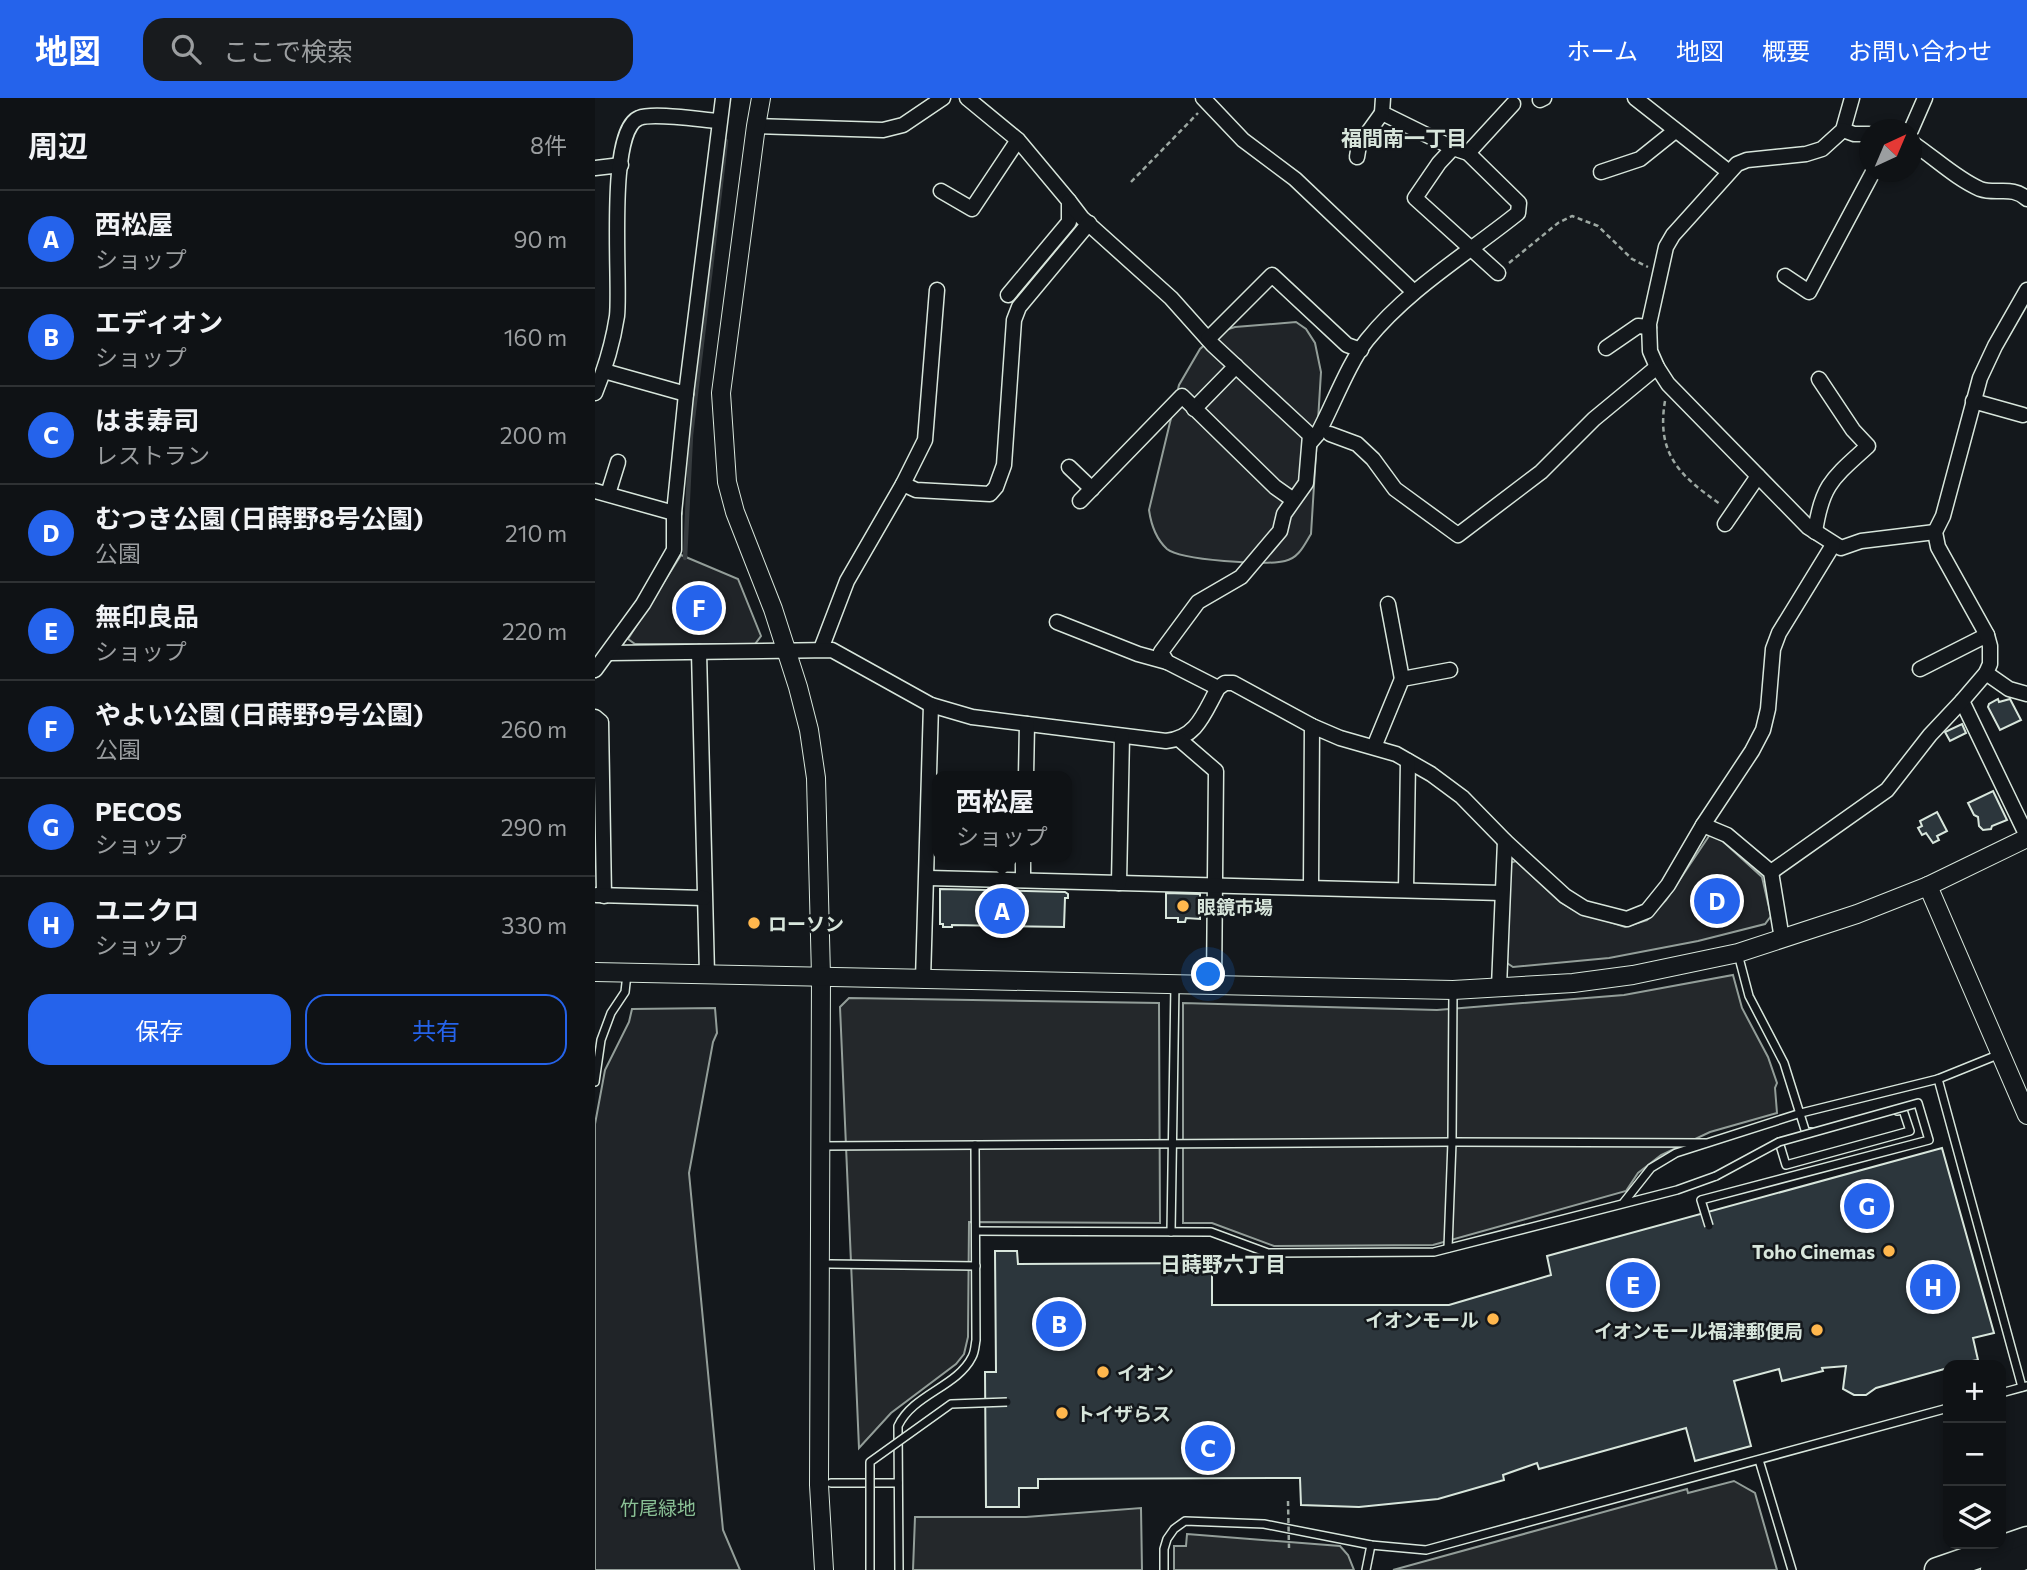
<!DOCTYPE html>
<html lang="ja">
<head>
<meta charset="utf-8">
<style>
  :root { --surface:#0f1215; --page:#181b1e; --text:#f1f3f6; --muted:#9b9ea0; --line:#2f3234; --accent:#2563eb }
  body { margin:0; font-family:Commissioner,"Noto Sans JP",sans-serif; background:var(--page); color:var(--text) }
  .controls { position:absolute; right:21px; bottom:21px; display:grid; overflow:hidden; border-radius:14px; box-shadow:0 4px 10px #0003 }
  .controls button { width:63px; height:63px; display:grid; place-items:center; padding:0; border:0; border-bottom:2px solid var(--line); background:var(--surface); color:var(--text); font:35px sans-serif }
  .compass { position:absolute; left:1264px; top:21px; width:63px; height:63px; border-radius:50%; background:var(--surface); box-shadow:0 4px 10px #0003; rotate:44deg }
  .you { position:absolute; left:614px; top:877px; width:24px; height:24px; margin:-18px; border:5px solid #fff; border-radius:50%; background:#1a73e8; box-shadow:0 0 0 10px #1a73e833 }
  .badge { display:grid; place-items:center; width:46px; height:46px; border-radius:50%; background:var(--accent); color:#fff; font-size:23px; font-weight:700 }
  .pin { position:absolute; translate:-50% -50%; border:4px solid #fff; box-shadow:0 2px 7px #0006 }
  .popup { position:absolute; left:337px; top:673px; width:140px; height:91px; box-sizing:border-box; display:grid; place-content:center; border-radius:14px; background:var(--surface); filter:drop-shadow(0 2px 5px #0005); font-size:23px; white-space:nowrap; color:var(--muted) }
  .popup b { font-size:26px; color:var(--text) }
  .popup::after { content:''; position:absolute; left:50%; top:100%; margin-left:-14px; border:14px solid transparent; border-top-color:var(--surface) }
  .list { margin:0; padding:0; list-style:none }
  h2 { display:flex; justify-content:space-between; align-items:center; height:91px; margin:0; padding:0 28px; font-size:30px }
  h2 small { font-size:23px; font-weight:400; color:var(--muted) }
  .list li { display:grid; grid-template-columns:46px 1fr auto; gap:21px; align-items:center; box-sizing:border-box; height:98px; padding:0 28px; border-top:2px solid var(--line) }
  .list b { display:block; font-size:26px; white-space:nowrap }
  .list p { margin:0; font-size:23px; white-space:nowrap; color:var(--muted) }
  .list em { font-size:23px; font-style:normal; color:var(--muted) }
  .actions { display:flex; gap:14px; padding:21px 28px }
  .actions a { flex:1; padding:16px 0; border:2px solid var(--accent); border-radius:21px; text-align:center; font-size:24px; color:var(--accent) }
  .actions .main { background:var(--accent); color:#fff }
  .icon { flex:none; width:38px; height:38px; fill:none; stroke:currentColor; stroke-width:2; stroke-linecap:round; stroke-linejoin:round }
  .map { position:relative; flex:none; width:1432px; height:1472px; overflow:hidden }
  header { display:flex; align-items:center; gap:42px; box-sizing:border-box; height:98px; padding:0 35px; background:var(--accent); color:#fff }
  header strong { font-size:33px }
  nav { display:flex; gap:38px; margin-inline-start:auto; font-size:24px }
  .search { width:490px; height:63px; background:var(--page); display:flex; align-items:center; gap:18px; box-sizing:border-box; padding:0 24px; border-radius:21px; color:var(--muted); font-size:26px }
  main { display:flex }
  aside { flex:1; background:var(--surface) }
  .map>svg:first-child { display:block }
  .green { fill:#202428; stroke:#939e99; stroke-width:2 }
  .parking { fill:#24282b; stroke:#939e99; stroke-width:2 }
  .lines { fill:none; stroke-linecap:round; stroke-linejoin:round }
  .stream { stroke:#363b3e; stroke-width:4.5 }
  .building { fill:#2c363c; stroke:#d8e6dc; stroke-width:2 }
  .service-casing { stroke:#d8e6dc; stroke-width:10 }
  .minor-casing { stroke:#d8e6dc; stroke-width:17 }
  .tertiary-casing { stroke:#d8e6dc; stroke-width:20 }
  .trunk-casing { stroke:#d8e6dc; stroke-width:27 }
  .path { stroke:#9da8a2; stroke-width:2.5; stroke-dasharray:5 3.5; stroke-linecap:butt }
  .service { stroke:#14181c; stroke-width:7 }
  .minor { stroke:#14181c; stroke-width:14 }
  .tertiary { stroke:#14181c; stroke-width:18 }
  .trunk { stroke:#14181c; stroke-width:24 }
  .service-bridge-casing { stroke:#d8e6dc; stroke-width:10; stroke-linecap:butt }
  .path-bridge { stroke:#9da8a2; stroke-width:2.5; stroke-dasharray:5 3.5; stroke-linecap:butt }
  .service-bridge { stroke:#14181c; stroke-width:7 }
  .poi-dot { fill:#ffb74d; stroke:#14181c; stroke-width:2.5 }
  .labels { text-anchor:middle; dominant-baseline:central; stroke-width:5; stroke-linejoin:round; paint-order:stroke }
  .poi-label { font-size:19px; font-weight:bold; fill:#d8e6dc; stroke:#14181c; text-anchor:start }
  .park-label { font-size:19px; fill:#8ac095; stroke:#14181c }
  .neighbourhood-label { font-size:21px; font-weight:bold; fill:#d8e6dc; stroke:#14181c }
</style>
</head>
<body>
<header>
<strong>地図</strong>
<div class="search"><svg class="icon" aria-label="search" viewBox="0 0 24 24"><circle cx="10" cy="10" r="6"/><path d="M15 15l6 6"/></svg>ここで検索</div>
<nav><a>ホーム</a><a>地図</a><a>概要</a><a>お問い合わせ</a></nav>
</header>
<main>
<aside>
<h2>周辺<small>8件</small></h2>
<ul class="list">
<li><span class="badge">A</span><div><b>西松屋</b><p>ショップ</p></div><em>90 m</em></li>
<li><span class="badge">B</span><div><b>エディオン</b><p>ショップ</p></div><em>160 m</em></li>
<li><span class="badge">C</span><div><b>はま寿司</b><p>レストラン</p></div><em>200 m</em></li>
<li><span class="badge">D</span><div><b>むつき公園 (日蒔野8号公園)</b><p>公園</p></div><em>210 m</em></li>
<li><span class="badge">E</span><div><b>無印良品</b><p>ショップ</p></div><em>220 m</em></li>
<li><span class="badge">F</span><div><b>やよい公園 (日蒔野9号公園)</b><p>公園</p></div><em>260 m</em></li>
<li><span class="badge">G</span><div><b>PECOS</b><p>ショップ</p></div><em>290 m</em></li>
<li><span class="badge">H</span><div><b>ユニクロ</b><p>ショップ</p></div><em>330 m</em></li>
</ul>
<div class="actions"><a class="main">保存</a><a>共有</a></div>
</aside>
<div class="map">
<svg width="1432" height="1472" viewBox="0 0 1432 1472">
  <rect width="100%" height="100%" fill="#14181c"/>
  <g class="green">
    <path d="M701,224L711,231L720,245L726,274L716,436C709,447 704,460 690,463C672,468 585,462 572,451C560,440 556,426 554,412L584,287L605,251L624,234L640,229Z"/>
    <path d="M86,457L143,481L166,538L160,546H40L33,541Z"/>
    <path d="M1114,738H1122L1167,779L1176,818L1170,826L1103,843L1014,860L918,869L912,865L915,765L921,763L965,804L979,812L1030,829L1052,822L1071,802Z"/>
    <path d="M120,910L122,935L118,944L94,1075L128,1432L145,1472H0V1026L10,972L34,924L37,911Z"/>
  </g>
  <g class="parking">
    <path d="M1138,877L1147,910L1173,959L1182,985L1180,990L1182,1015L1115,1034L1066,1057L1043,1075L1031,1093L838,1147L679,1148L617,1125H588V905L842,912L1029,897Z"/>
    <path d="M254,900L564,905L565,1125L374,1124L373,1239L369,1256L361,1266L296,1315L264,1350L245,909Z"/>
    <path d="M1139,1383L1160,1395L1182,1472H798L1092,1391L1093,1395Z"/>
    <path d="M546,1410L547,1472H318L320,1419H431Z"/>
    <path d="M592,1436L745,1448L753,1457L759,1472H579V1448H591Z"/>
  </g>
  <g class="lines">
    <path class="stream" d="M90,460L96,337L131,43"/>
  </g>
  <g class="building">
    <path d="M1403,601L1404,604L1415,601L1426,622L1405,632L1393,609L1394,606Z"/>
    <path d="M1367,626L1371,635L1355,643L1350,634Z"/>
    <path d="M1398,693L1412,722L1397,728L1396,731L1388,732L1384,728L1383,719L1379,717L1373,705Z"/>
    <path d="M1342,714L1352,733L1342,738L1344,742L1338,745L1331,735L1327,737L1323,730L1327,728L1325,723Z"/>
    <path d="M345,791L470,794L473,796V800H470L469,829L357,827V829H348V826H345Z"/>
    <path d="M571,795L605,796V821L591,820L590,824H583V820H571Z"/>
    <path d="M1347,1050L1399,1235L1378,1240L1383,1262L1353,1267V1270L1281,1290L1271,1297H1259L1248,1291L1251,1268L1227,1270L1228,1273L1187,1283L1184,1271L1139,1283L1156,1348L1100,1363L1091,1330L944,1371L942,1365L908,1377L909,1382L843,1401L764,1409L706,1407L705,1380L443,1381V1390H424V1409H391L390,1274H401L400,1153H422L423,1166L617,1165V1207H854L956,1177L952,1158Z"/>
  </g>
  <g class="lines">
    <g class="service-casing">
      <g id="service">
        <path d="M1143,856L1154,898L1189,965L1211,1035L1216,1034"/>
        <path d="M1343,981L1427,1289"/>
        <path d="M0,984L6,942L16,915L30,894L32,876"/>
        <path d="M1184,1044L1191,1067L1315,1033L1308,1012L1302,1013"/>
        <path d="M225,1048L857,1044L1110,1045"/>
        <path d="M1029,1104L1056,1070L1081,1055L1206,1015L1343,981L1405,956"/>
        <path d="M381,1133L616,1134L673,1155L839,1154L1082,1092L1121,1078"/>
        <path d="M576,1134L580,886"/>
        <path d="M853,1150L857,1044L858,893"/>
        <path d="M235,1166L381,1168"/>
        <path d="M1406,1295L1432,1288"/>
        <path d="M1164,1362L1197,1472"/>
        <path d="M236,1385H303"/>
        <path d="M304,1472L303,1328C318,1296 362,1289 377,1259C380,1254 380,1247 381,1242L380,1047"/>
        <path d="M569,1472V1451L572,1441L579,1431L590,1423L669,1426L776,1447L831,1452L1353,1310"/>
        <path d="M771,1472L776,1447"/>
      </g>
    </g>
    <g class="minor-casing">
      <g id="minor">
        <path d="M372,0L423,42L474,103V124L413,197"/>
        <path d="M608,0L648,42L700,81L819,194"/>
        <path d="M788,0L787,15L858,50"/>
        <path d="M1040,0L1134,74"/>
        <path d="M1257,0L1248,32L1227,51L1211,56L1152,62L1142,66L1078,137L1071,149L1054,226L1055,253L1062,269L1073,286L1213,429L1246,450L1266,443L1340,434"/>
        <path d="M945,2L949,0"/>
        <path d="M161,28L288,32L308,27L348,0"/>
        <path d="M1248,32L1259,36H1274"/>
        <path d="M1316,32L1330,0"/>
        <path d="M1316,44C1339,59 1360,80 1385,91C1402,97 1417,87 1432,101"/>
        <path d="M873,55L918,6"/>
        <path d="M762,59L764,47L787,15"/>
        <path d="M0,70L26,67"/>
        <path d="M1006,74L1045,61L1080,33"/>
        <path d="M346,93L377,111L423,42"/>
        <path d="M474,103L487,120L576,200L618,247L715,337L711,385L689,416L685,433L646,479L603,504L566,554L572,564L623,590"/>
        <path d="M1190,178L1214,194L1278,74"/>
        <path d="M613,241L677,177L752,247L766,252"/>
        <path d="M1011,250L1043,228L1054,229"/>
        <path d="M9,273L91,296"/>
        <path d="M0,295C10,271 18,244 22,218C26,185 11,33 44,20C58,14 107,22 124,23"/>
        <path d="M1378,303L1428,317"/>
        <path d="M599,311L641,268"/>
        <path d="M735,336L762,346L778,361L800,391L863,437L946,374L999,321L1062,269"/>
        <path d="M715,345L722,337C737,310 753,266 772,242C813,191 872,156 923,115L924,105L873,55L858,50L844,65L820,100L903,175"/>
        <path d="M474,369L497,391"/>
        <path d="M308,386L321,392L395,396L401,389L409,367L419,222L424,209L494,125"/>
        <path d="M0,393L79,415"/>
        <path d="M13,396L23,364"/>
        <path d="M485,403L587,298L680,389L697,401"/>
        <path d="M1130,426L1163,378"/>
        <path d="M1220,434C1227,386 1238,380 1273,348L1258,332L1224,281"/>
        <path d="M793,506L807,581"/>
        <path d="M462,524L543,556L572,564"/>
        <path d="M226,551L252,483L308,386L330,342L342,192"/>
        <path d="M104,554L112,876"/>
        <path d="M14,555L237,552L336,607L377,619L571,643C602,640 609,615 623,590L630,585H638L717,628L745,640L801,656L836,676L867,699L910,743L970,798L989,810L1032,821L1052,813L1073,787L1108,727L1157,653L1168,632L1173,611L1178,551L1184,535L1238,447"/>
        <path d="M1325,571L1392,537"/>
        <path d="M0,572L48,506L79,452V415L91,296L128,0"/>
        <path d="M1391,575L1414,591L1432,596"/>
        <path d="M1367,603L1432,738"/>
        <path d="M0,619L6,624L9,798"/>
        <path d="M585,642L621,673L619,887"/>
        <path d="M779,649L807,581L855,572"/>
        <path d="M431,678L432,626"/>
        <path d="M1108,727L1132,737L1176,774L1187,841"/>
        <path d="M1176,774L1292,692L1335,637L1367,603L1391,575L1395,566V548L1392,537L1343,449L1340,434L1348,418L1385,280L1400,248L1432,192"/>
        <path d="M333,780L907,795"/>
        <path d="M428,782V759"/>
        <path d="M524,785L527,638"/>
        <path d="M716,789L717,628"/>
        <path d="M811,792L813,663"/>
        <path d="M2,797L109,800"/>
        <path d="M328,882L336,607"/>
        <path d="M904,889L910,743"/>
      </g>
    </g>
    <g class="tertiary-casing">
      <g id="tertiary">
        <path d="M166,0L161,28L126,295L132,384L140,414L178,511L203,589L214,632L221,680L226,878L224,1387L229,1472"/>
        <path d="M1333,788L1432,1017"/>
        <path d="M0,874L858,892L978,885L1038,877L1143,855L1262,816L1333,788L1432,740"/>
      </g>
    </g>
    <g class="trunk-casing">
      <g id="trunk">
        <path d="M1342,1472L1432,1441"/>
        <path d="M1398,1472L1432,1458"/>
      </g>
    </g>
    <g class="path">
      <path d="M536,84L603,15"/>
      <path d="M914,165L963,125L977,118L1003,128L1037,161L1053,169"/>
      <path d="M1070,303C1061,356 1085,378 1125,406"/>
    </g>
    <use href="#service" class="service"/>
    <use href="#minor" class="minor"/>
    <use href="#tertiary" class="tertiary"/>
    <use href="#trunk" class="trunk"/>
    <g class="service-bridge-casing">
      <g id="service-bridge">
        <path d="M1114,1128L1106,1102L1334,1042L1323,1005L1184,1044L1121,1078"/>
        <path d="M275,1472V1364L356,1306L412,1304"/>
      </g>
    </g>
    <path class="path-bridge" d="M693,1403L694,1450"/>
    <use href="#service-bridge" class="service-bridge"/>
  </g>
  <g class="poi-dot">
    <circle cx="588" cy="808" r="7"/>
    <circle cx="159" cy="825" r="7"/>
    <circle cx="1294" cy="1153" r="7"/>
    <circle cx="898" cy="1221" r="7"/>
    <circle cx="1222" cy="1232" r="7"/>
    <circle cx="508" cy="1274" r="7"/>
    <circle cx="467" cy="1315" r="7"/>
  </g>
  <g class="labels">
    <g class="poi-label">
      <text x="602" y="808">眼鏡市場</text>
      <text x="173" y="825">ローソン</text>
      <text x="1280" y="1153" text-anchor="end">Toho Cinemas</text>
      <text x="884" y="1221" text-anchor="end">イオンモール</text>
      <text x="1208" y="1232" text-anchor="end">イオンモール福津郵便局</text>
      <text x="522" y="1274">イオン</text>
      <text x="481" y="1315">トイザらス</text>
    </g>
    <g class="park-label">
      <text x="63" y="1409">竹尾緑地</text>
    </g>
    <g class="neighbourhood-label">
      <text x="809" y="39">福間南一丁目</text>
      <text x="628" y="1165">日蒔野六丁目</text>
    </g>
  </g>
</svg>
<div class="controls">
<button>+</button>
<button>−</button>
<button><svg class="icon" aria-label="layers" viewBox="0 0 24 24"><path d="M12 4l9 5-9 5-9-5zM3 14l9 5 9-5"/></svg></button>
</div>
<svg class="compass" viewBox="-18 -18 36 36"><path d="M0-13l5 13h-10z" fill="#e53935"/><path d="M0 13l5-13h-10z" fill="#9b9ea0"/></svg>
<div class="you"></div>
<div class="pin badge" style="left:407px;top:813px">A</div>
<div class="popup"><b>西松屋</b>ショップ</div>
<div class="pin badge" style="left:464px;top:1226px">B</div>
<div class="pin badge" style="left:613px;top:1350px">C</div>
<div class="pin badge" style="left:1122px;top:803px">D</div>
<div class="pin badge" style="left:1038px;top:1187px">E</div>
<div class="pin badge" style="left:104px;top:510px">F</div>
<div class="pin badge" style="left:1272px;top:1108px">G</div>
<div class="pin badge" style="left:1338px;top:1189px">H</div>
</div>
</main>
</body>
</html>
